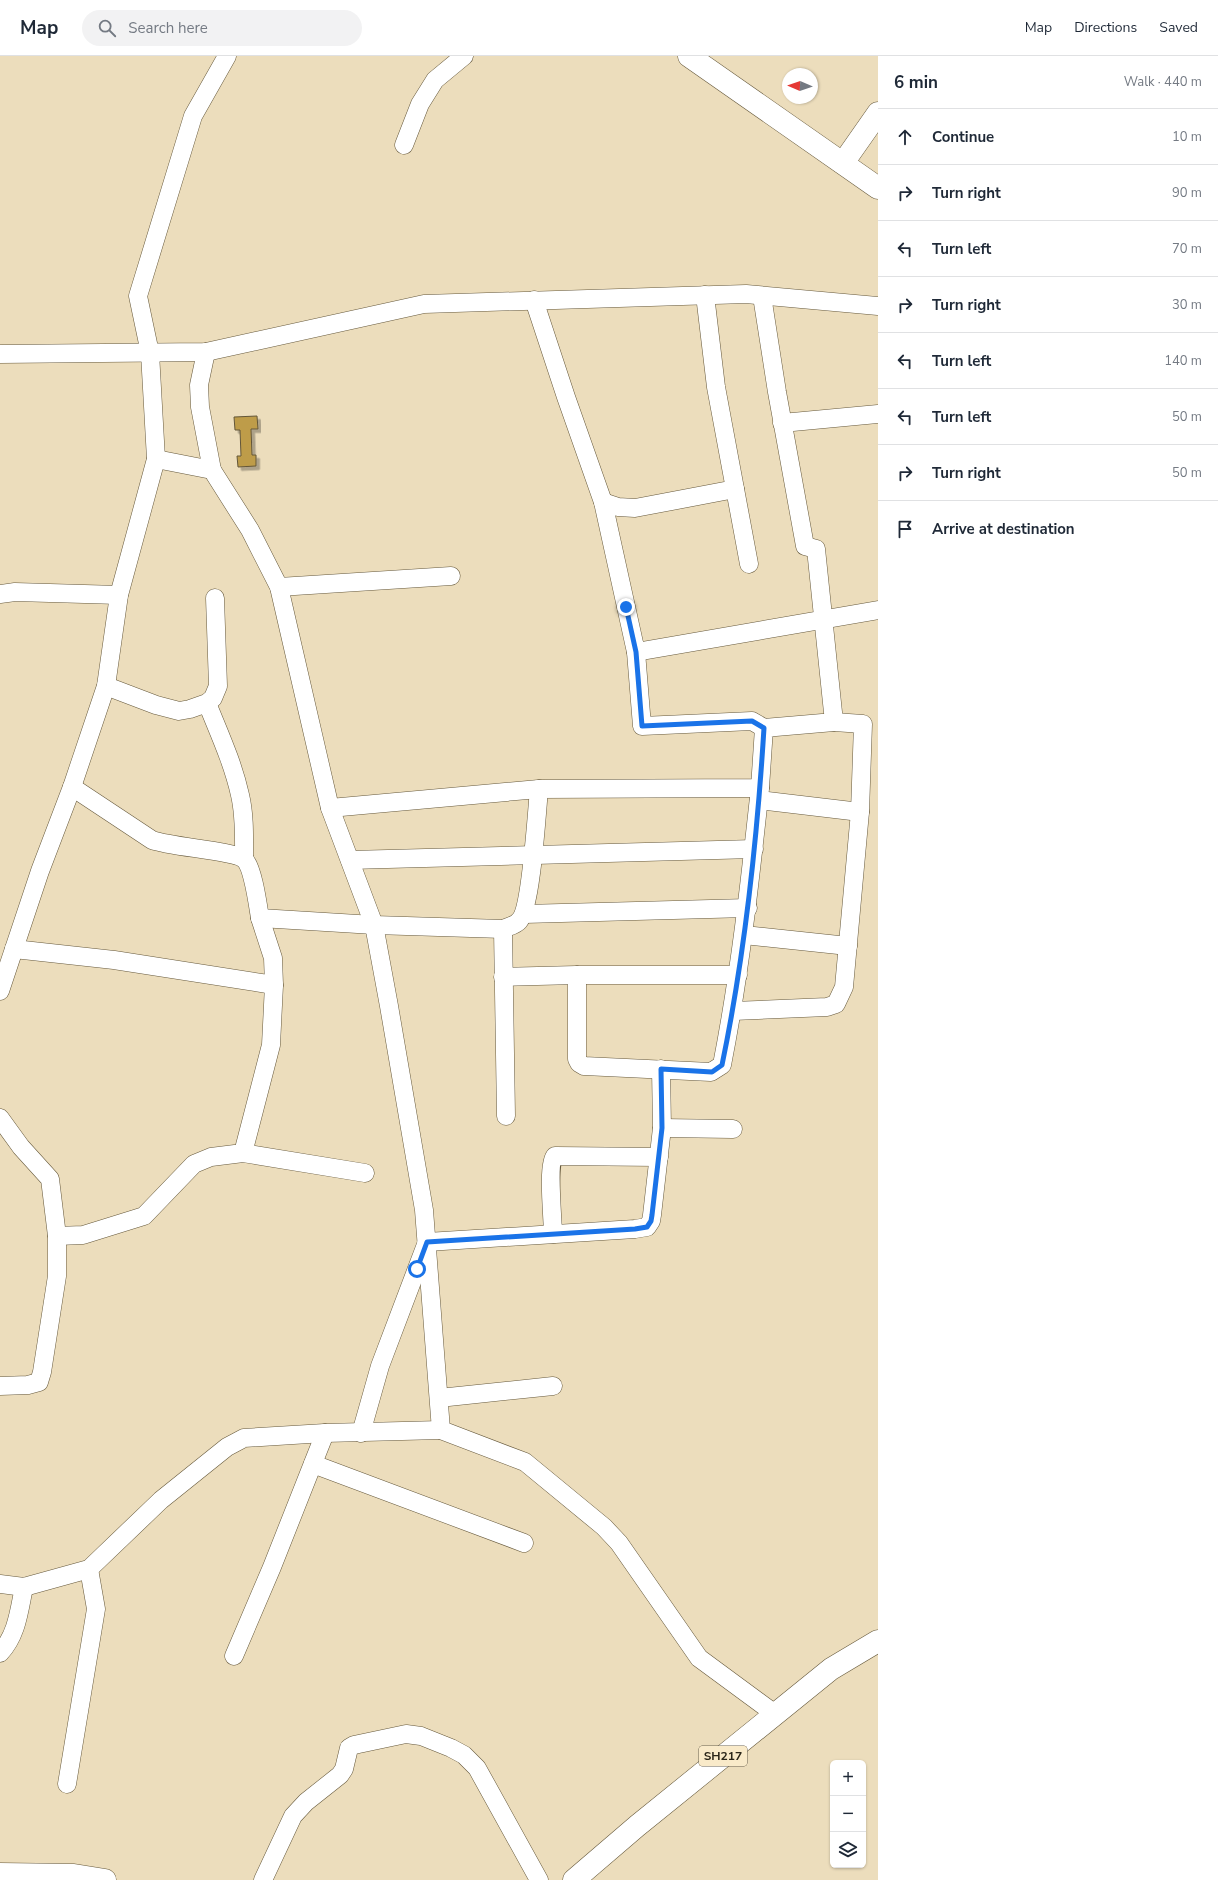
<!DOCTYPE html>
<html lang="en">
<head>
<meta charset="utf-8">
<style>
  :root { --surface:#fff; --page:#f2f2f3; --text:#1f2937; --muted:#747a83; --line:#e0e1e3 }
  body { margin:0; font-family:"Nunito Sans",sans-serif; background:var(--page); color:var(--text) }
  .controls { position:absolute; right:12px; bottom:12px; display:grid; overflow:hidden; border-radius:6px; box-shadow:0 1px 3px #0004 }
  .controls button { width:36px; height:36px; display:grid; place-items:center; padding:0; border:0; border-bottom:1px solid var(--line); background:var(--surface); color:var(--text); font:20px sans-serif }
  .compass { position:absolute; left:782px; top:12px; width:36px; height:36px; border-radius:50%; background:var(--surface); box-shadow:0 1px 3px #0004; rotate:272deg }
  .stop { position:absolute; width:12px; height:12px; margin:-9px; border:3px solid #1a73e8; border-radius:50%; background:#fff }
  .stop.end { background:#1a73e8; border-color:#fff; box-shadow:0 1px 4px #0008 }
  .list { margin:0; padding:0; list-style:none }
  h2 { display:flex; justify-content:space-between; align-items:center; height:52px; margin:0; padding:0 16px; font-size:17px }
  h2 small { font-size:13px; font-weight:400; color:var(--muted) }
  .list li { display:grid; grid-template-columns:26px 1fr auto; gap:12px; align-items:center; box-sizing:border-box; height:56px; padding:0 16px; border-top:1px solid var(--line) }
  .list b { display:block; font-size:15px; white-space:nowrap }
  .list em { font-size:13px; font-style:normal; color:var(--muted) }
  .icon { flex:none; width:22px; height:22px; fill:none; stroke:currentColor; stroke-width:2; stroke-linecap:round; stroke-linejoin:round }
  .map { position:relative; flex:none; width:878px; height:1824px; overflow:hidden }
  header { display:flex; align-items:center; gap:24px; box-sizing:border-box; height:56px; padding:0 20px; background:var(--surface); border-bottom:1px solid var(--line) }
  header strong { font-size:19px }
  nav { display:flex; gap:22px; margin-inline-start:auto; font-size:14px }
  .search { width:280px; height:36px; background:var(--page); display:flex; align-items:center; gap:10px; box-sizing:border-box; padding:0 14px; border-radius:22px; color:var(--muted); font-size:15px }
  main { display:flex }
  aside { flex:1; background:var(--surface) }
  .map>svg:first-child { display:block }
  .building { fill:#be9c48; stroke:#635639; filter:url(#shadow) }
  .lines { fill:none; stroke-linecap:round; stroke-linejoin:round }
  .minor-casing { stroke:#66593c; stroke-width:19 }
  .primary-casing { stroke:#66593c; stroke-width:23 }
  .minor { stroke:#fff; stroke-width:18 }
  .primary { stroke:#fff; stroke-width:22 }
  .route { stroke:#1a73e8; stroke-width:5 }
  .labels { text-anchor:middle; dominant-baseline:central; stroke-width:3; stroke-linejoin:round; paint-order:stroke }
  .shield { fill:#f9eac9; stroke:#69614e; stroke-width:1 }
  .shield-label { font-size:12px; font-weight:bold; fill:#2b2619 }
</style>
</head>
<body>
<header>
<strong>Map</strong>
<div class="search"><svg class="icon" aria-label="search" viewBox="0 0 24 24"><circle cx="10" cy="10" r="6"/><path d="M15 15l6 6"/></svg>Search here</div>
<nav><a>Map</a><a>Directions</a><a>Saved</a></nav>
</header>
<main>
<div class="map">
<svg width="878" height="1824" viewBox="0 0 878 1824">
  <defs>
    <filter id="shadow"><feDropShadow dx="3.5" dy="3.5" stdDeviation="0" flood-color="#0004"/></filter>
  </defs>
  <rect width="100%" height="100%" fill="#ecddbc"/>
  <path class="building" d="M257,360L258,373H251L252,399H256V410L238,411L237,400H241L240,374H235L234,361Z"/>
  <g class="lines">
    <g class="minor-casing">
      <g id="minor">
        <path d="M404,89L420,48L435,24L464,0"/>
        <path d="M705,239L716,331L749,508"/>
        <path d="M534,244L566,341L603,446L636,596L878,554"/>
        <path d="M206,296L199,329L200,351L212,414"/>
        <path d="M0,298L206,296L424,248L746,238L878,250"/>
        <path d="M782,367L878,358"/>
        <path d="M156,403L212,414L250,474L279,531L330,752L374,869L389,950L424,1154L441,1374L525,1406L604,1471L619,1487L699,1602L775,1658"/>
        <path d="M603,446L618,451L635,452L735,433"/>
        <path d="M279,531L451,520"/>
        <path d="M0,538L15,536L119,539"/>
        <path d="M636,596L642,670L752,665L764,672"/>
        <path d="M106,630L156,649L179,655L190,653L207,647L213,642L218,630L215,542"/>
        <path d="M207,647C219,677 233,707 240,739C245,760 244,782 244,803"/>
        <path d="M72,731L152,784C171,791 234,795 244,803C253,811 258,850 260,862L374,869L503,873C507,871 516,869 519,865C531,854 537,754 539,733L760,732L764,672L834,666L816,493L805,490L777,336L762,240"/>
        <path d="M759,744L860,756"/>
        <path d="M330,752L539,733"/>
        <path d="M350,804L754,793"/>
        <path d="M524,858L748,852"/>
        <path d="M503,873L506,1060"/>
        <path d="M744,879L848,890"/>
        <path d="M14,893L114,904L274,929"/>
        <path d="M577,919V1003L579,1007L584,1010L711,1016L722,1009C740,917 750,825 760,732"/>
        <path d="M503,921L577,919H738"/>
        <path d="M0,935L40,815L72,731L106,630L119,539L156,403L150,297L138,240L193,60L227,0"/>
        <path d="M733,955L827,951L836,948L844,931L860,756L863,668L834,666"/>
        <path d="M0,1062L21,1091L50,1123L57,1180V1220L42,1316L39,1326L28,1329L0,1330"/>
        <path d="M662,1072L733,1073"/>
        <path d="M243,1097L365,1117"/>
        <path d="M553,1178C553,1165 547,1107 555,1100L659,1101"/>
        <path d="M57,1180L83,1179L144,1160L194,1108L211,1101L243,1097L271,989L274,929L273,902L260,862"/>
        <path d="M439,1342L553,1330"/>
        <path d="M361,1377L380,1310L427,1186L635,1173L647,1171L651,1165L652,1159L662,1072L661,1013"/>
        <path d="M313,1408L524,1487"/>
        <path d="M0,1528L24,1531L89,1513L161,1444L227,1391L244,1382L325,1377L441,1374"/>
        <path d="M0,1597C17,1579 19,1555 24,1531"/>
        <path d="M234,1600L272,1511L325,1377"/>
        <path d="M67,1728L96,1553L89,1513"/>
        <path d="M263,1824L293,1760L306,1746L340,1719L344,1713L349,1692L354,1689L406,1678L421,1680L451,1692L464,1699L477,1712L539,1824"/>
      </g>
    </g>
    <g class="primary-casing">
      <g id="primary">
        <path d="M689,0L878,132"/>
        <path d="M843,107L878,57"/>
        <path d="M0,1818L74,1819L105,1824"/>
        <path d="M574,1824L637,1770L831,1613L878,1585"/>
      </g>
    </g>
    <use href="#minor" class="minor"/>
    <use href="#primary" class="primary"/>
  </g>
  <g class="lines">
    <path class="route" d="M417,1213L427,1186L635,1173L647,1171L651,1165L652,1159L662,1072L661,1013L712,1016L722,1009C745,898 757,785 764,672L752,665L642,670L636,596L626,551"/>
  </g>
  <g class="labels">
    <rect class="shield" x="699" y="1690" width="48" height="20" rx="3"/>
    <g class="shield-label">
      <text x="723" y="1700">SH217</text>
    </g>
  </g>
</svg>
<div class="controls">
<button>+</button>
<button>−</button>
<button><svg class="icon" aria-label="layers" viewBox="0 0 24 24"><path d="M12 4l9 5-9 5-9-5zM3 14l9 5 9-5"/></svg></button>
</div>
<svg class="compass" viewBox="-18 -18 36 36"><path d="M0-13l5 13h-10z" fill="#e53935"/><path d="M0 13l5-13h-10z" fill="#747a83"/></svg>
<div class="stop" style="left:417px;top:1213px"></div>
<div class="stop end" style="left:626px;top:551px"></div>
</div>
<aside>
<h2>6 min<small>Walk · 440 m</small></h2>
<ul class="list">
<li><svg class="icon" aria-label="ahead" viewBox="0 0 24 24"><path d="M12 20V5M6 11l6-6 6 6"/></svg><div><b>Continue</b></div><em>10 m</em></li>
<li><svg class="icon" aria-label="right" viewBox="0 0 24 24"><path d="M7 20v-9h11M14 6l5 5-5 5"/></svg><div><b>Turn right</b></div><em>90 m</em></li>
<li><svg class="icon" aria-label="left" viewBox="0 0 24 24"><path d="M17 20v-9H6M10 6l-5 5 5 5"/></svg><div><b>Turn left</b></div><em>70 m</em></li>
<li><svg class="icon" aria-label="right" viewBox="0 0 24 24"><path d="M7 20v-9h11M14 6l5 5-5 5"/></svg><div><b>Turn right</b></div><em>30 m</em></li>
<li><svg class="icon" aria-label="left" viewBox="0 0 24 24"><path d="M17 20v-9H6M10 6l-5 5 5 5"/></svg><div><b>Turn left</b></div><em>140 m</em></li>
<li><svg class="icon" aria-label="left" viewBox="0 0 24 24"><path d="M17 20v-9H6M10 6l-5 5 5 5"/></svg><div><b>Turn left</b></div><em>50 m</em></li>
<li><svg class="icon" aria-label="right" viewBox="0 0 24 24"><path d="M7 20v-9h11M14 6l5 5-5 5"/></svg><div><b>Turn right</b></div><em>50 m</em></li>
<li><svg class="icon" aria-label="arrive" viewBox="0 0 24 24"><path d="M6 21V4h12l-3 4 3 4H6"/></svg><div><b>Arrive at destination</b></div></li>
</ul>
</aside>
</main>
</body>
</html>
